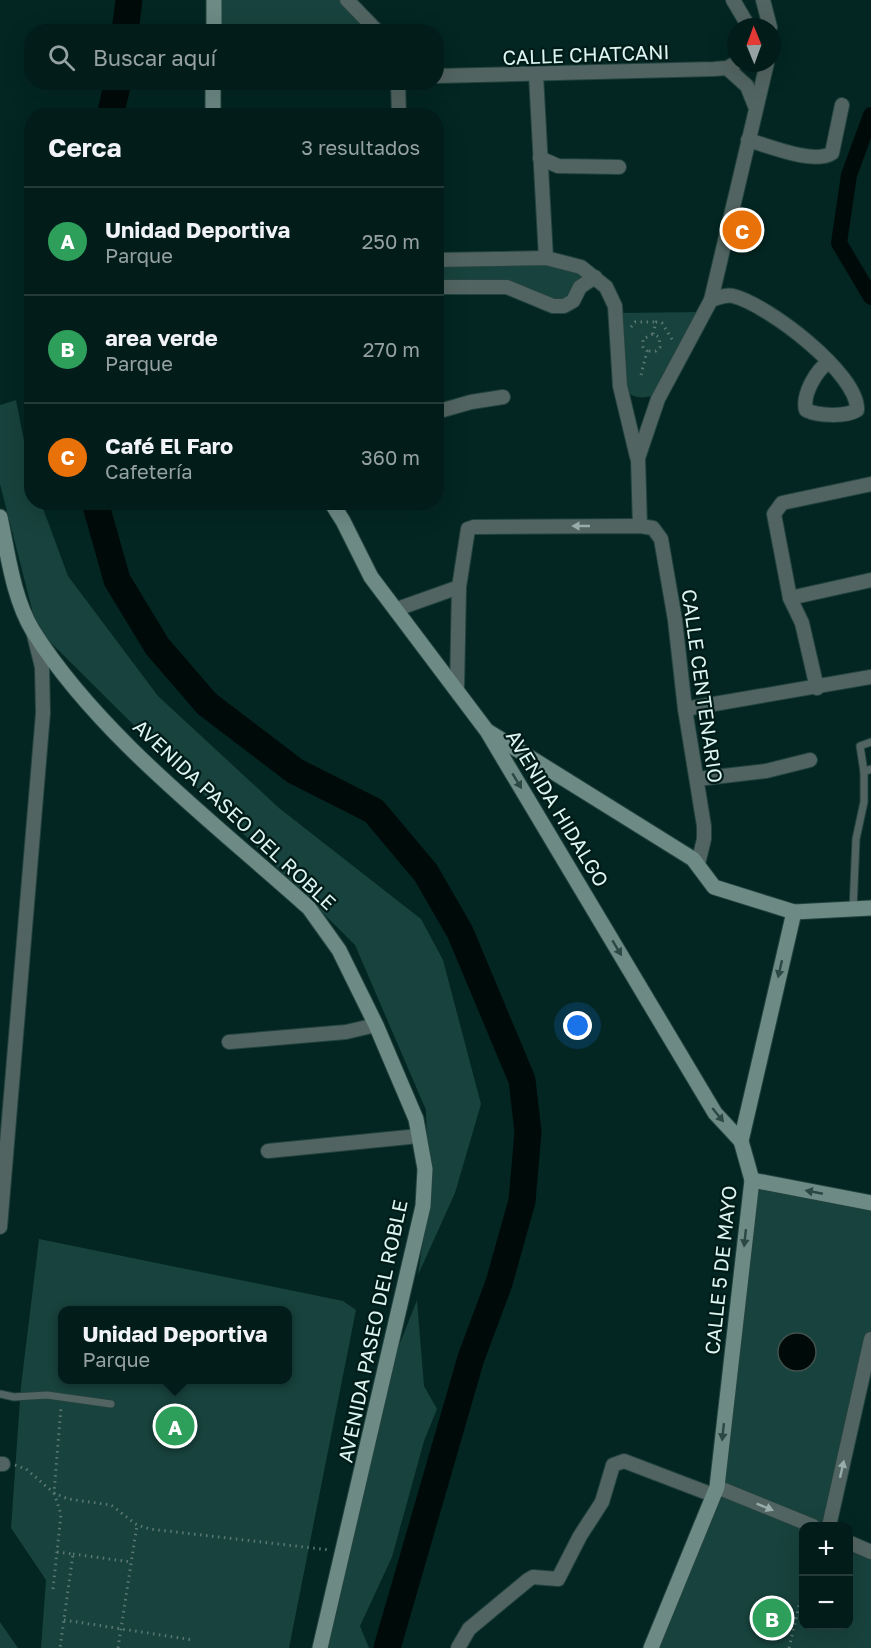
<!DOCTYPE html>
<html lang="es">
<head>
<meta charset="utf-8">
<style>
  :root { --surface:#021c1a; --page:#102927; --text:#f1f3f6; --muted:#96a1a2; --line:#233a39; --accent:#fb87e6 }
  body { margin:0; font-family:"Golos Text",sans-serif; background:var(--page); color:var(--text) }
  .controls { position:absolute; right:18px; bottom:18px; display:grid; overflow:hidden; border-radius:12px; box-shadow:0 6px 24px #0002 }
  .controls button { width:54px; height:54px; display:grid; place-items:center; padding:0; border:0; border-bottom:2px solid var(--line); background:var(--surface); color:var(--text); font:30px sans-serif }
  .compass { position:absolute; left:727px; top:18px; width:54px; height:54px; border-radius:50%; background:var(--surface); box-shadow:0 6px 24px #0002; rotate:359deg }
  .you { position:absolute; left:578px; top:1026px; width:21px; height:21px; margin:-15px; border:4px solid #fff; border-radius:50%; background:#1a73e8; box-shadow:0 0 0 9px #1a73e833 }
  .badge { display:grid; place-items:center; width:39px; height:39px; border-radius:50%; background:var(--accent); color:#fff; font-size:20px; font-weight:700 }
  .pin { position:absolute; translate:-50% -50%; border:3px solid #fff; box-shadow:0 2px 6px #0006 }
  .popup { position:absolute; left:58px; top:1306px; width:234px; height:78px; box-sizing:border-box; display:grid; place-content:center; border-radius:12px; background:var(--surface); filter:drop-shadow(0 2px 4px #0005); font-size:20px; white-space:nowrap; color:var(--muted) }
  .popup b { font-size:22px; color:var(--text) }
  .popup::after { content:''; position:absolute; left:50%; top:100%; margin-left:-12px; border:12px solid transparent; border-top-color:var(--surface) }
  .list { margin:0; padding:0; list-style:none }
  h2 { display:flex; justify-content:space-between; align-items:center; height:78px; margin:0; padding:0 24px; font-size:26px }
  h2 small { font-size:20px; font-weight:400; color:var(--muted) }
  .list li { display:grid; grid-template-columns:39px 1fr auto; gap:18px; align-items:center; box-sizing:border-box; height:108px; padding:0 24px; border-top:2px solid var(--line) }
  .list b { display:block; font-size:22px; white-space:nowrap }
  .list p { margin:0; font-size:20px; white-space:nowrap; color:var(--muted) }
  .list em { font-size:20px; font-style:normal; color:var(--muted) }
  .icon { flex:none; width:33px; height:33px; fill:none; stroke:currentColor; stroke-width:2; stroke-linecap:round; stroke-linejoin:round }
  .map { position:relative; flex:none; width:871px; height:1648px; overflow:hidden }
  .search { position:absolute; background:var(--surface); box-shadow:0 6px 24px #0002; left:24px; top:24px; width:420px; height:66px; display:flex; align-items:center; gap:15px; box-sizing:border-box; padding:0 21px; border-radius:24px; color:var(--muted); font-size:22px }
  .panel { position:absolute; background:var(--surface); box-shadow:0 6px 24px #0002; left:24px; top:108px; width:420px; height:402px; border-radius:24px }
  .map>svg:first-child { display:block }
  .green { fill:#18423d; fill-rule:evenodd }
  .water { fill:#000b09; stroke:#42514e; stroke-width:1.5 }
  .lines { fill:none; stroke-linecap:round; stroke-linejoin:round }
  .canal { stroke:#000b09; stroke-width:16 }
  .river { stroke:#000b09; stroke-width:27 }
  .lane-casing { stroke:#22433f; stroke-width:9 }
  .street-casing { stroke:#22433f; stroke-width:16 }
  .secondary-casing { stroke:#22433f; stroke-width:17 }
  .path { stroke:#5a7874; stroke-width:3; stroke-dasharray:1.5 4.5; stroke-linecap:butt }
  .lane { stroke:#526461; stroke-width:7 }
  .street { stroke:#526461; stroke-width:14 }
  .secondary { stroke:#6d8a85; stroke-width:15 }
  .oneway { fill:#98aca8 }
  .oneway2 { fill:#2c4844 }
  .labels { text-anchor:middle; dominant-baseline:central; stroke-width:4.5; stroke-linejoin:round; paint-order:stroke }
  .street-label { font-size:20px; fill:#ddf4f0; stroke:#001c18 }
</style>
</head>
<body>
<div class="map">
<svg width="871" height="1648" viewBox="0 0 871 1648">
  <rect width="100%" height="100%" fill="#032622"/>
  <g class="green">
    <path d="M214,0H347L378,32H214Z"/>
    <path d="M546,258L595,277L564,306L522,291L437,287L436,260Z"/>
    <path d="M703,312L662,392C645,400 633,400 620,386L616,313Z"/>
    <path d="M16,400L31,477L32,502L41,503L68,576L158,696L279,808L421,919L443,960L481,1104L455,1193L418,1275L428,1206L426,1110L355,945L37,629L0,484V405Z"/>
    <path d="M752,1180L871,1203V1339L829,1526H804V1626H848L849,1545L871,1554V1648H651L717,1487Z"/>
    <path d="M39,1239L343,1301L356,1310L289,1648H41L46,1580L11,1528L21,1386ZM63,1310H288V1380H63Z"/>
    <path d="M417,1300L424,1386L437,1409L424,1441L392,1557L360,1626L369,1648H327L389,1371Z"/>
    <path d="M0,1622L18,1648H0Z"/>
  </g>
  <circle class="water" cx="797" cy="1352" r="19"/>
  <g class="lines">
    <path class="canal" d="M871,115L849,175L839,243L871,297"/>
    <g class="river">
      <path d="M125,32L129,0"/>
      <path d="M110,116L118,82"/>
      <path d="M95,502L117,580L157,646L207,704L295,771L374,811L426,873L460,932L522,1080L528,1132L522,1201L499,1283L471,1358L387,1648"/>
    </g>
    <g class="lane-casing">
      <g id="lane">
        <path d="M864,772L860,746L871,742"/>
        <path d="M853,910L856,839L864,802V772L871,769"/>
        <path d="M0,1394L14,1397L47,1395L111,1404"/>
      </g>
    </g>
    <g class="street-casing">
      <g id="street">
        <path d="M347,0L378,32"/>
        <path d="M733,0L749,27"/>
        <path d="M763,0L770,27"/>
        <path d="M727,68L747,86L755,106"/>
        <path d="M536,75L546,258"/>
        <path d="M436,76L714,69L727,68L736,63"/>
        <path d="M398,82L399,116"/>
        <path d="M748,140C769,146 814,165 832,153L842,105"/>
        <path d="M540,158L558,166L619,167"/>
        <path d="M436,260L546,258L581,267L606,287L615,306L620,386L637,457"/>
        <path d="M436,287H507L553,306H564L573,301L580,287L595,277"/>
        <path d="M711,300C718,298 726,294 733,296C767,304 859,374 857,410C846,417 818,416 806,410C802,395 816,370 829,362"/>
        <path d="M436,412L471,402L503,397"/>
        <path d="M640,526L638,458L658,399L711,300L767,63"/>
        <path d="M790,598L871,580"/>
        <path d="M397,609L459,587"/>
        <path d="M457,688L459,587L468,529L474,527L640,526L653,528L661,539L675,620L685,709L704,826V839L698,864"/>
        <path d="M817,688L802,623L790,598L774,514L782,503L871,484"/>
        <path d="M685,709L871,677"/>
        <path d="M697,779L766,771L810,760"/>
        <path d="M229,1042L346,1032L376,1025"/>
        <path d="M268,1151L419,1136"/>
        <path d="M0,1227L43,713L42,667L34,635"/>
        <path d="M0,1464H3"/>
        <path d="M717,1487L813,1526"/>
        <path d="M829,1526L871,1339"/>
        <path d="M848,1542L871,1552"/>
        <path d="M458,1648L469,1629L528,1580L533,1577L558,1579L580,1536L602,1502L613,1465L624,1461L713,1495"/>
      </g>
    </g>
    <g class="secondary-casing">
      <g id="secondary">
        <path d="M214,32V0"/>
        <path d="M213,116V82"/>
        <path d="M331,502L343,521L371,577L487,731L715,1113L741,1141"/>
        <path d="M0,517C8,554 13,598 33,631C99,736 217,825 309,908L339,950L376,1025L416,1119L425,1169L423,1206L320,1648"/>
        <path d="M489,732L693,859L714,887L794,912L871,908"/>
        <path d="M752,1180L871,1203"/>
        <path d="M651,1648L717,1487L752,1180L741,1141L794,912"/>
      </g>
    </g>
    <g class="path">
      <path d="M631,327L635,322H656"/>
      <path d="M653,334L656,322L662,323L673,341"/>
      <path d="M641,375L647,351L643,348V339L653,334L659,337L660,347L656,351H647"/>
      <path d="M15,1465L26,1469L54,1493L68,1499L111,1505L137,1525L150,1529L330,1550"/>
      <path d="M57,1552L73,1554L60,1648"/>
      <path d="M73,1554L131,1562"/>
      <path d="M53,1589L61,1514L54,1493L61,1407"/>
      <path d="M64,1620L193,1640"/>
      <path d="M118,1648L137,1525"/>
      <path d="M789,1648L804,1585"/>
    </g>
    <use href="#lane" class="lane"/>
    <use href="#street" class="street"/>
    <use href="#secondary" class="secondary"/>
  </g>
  <defs><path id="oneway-solid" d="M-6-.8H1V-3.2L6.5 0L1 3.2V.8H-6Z" transform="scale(1.5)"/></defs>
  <g class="oneway">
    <use href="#oneway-solid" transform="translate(581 526) rotate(180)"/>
    <use href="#oneway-solid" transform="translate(842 1469) rotate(-77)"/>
    <use href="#oneway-solid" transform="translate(765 1507) rotate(22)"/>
  </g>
  <g class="oneway2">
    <use href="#oneway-solid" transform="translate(517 781) rotate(59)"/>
    <use href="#oneway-solid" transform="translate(617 948) rotate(59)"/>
    <use href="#oneway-solid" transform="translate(780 969) rotate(103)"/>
    <use href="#oneway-solid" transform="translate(718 1115) rotate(51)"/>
    <use href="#oneway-solid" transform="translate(814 1192) rotate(-169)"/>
    <use href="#oneway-solid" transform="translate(745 1238) rotate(96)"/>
    <use href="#oneway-solid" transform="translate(723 1432) rotate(96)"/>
  </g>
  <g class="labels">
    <g class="street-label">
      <text transform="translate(586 54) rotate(-2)">CALLE CHATCANI</text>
      <text transform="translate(703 686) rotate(82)">CALLE CENTENARIO</text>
      <text transform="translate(558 808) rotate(59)">AVENIDA HIDALGO</text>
      <text transform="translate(235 814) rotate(43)">AVENIDA PASEO DEL ROBLE</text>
      <text transform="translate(720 1270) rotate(-84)">CALLE 5 DE MAYO</text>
      <text transform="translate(372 1331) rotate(-78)">AVENIDA PASEO DEL ROBLE</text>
    </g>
  </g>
</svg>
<div class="controls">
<button>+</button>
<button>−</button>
</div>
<svg class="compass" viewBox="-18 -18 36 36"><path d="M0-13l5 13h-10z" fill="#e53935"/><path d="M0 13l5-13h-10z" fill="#96a1a2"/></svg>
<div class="you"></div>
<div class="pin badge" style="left:175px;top:1426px;background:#2e9e5b">A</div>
<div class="popup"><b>Unidad Deportiva</b>Parque</div>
<div class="pin badge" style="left:772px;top:1618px;background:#2e9e5b">B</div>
<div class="pin badge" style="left:742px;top:230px;background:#e8710a">C</div>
<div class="search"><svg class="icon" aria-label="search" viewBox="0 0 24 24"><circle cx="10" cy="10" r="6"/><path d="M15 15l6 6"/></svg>Buscar aquí</div>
<section class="panel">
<h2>Cerca<small>3 resultados</small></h2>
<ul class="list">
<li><span class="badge" style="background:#2e9e5b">A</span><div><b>Unidad Deportiva</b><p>Parque</p></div><em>250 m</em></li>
<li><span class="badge" style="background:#2e9e5b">B</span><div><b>area verde</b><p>Parque</p></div><em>270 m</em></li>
<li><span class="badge" style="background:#e8710a">C</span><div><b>Café El Faro</b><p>Cafetería</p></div><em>360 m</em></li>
</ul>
</section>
</div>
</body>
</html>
